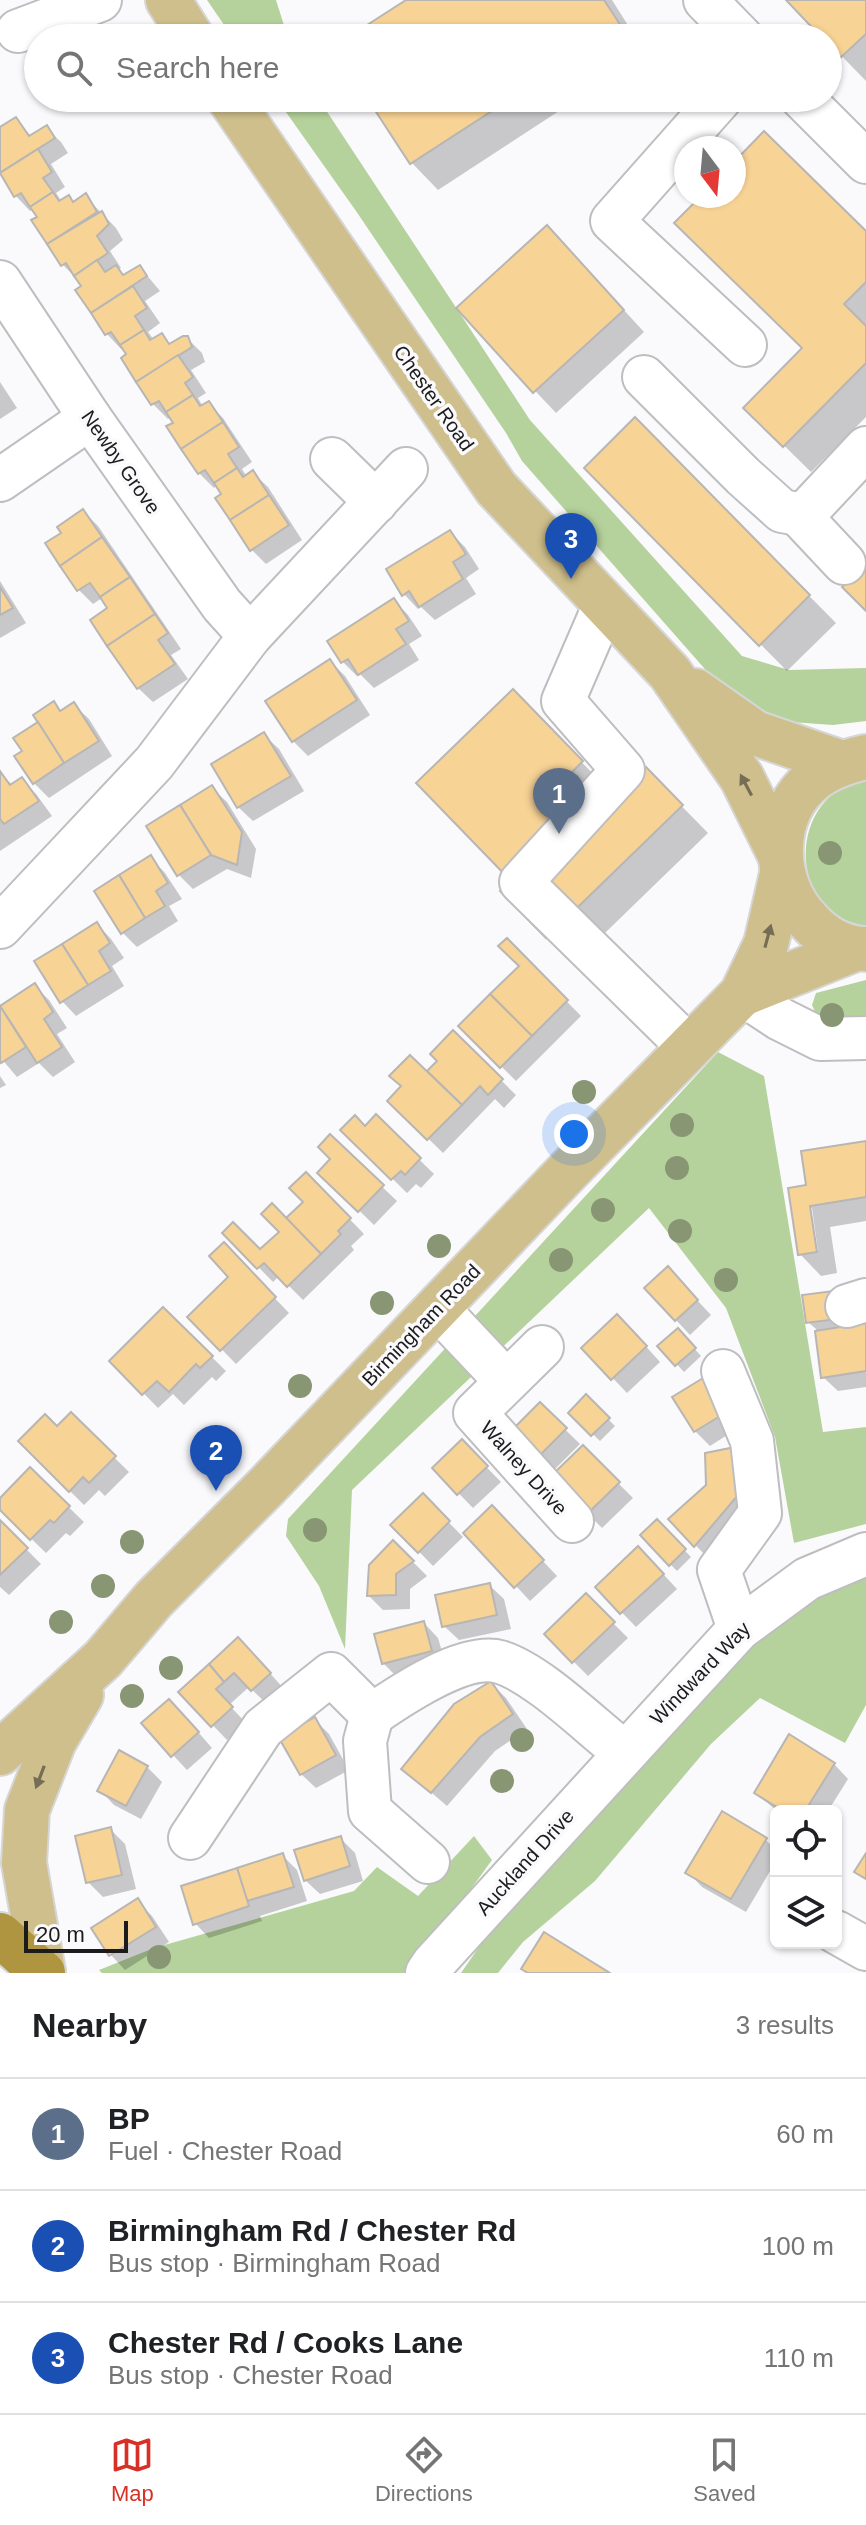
<!DOCTYPE html>
<html lang="en">
<head>
<meta charset="utf-8">
<style>
  :root { --surface:#fff; --page:#f6f6f6; --text:#202124; --muted:#757577; --line:#e0e0e0; --accent:#d93025 }
  body { margin:0; font-family:Helvetica,sans-serif; background:var(--page); color:var(--text) }
  .controls { position:absolute; right:24px; bottom:24px; display:grid; overflow:hidden; border-radius:12px; box-shadow:0 2px 6px #0004 }
  .controls button { width:72px; height:72px; display:grid; place-items:center; padding:0; border:0; border-bottom:2px solid var(--line); background:var(--surface); color:var(--text); font:40px sans-serif }
  .compass { position:absolute; left:674px; top:136px; width:72px; height:72px; border-radius:50%; background:var(--surface); box-shadow:0 2px 6px #0004; rotate:164deg }
  .scale { position:absolute; left:24px; bottom:20px; width:104px; box-sizing:border-box; padding-left:8px; border:4px solid #1b1b1c; border-top:0; font-size:22px; line-height:28px; white-space:nowrap; color:#1b1b1c; -webkit-text-stroke:6px #fafafd; paint-order:stroke }
  .you { position:absolute; left:574px; top:1134px; width:28px; height:28px; margin:-20px; border:6px solid #fff; border-radius:50%; background:#1a73e8; box-shadow:0 0 0 12px #1a73e833 }
  .badge { display:grid; place-items:center; width:52px; height:52px; border-radius:50%; background:var(--accent); color:#fff; font-size:26px; font-weight:700 }
  .pin { position:absolute; translate:-50% -66px; filter:drop-shadow(0 2px 4px #0008) }
  .pin::after { content:''; position:absolute; top:42px; width:28px; height:24px; background:inherit; clip-path:polygon(0 0,100% 0,50% 100%) }
  .list { margin:0; padding:0; list-style:none }
  h2 { display:flex; justify-content:space-between; align-items:center; height:104px; margin:0; padding:0 32px; font-size:34px }
  h2 small { font-size:26px; font-weight:400; color:var(--muted) }
  .list li { display:grid; grid-template-columns:52px 1fr auto; gap:24px; align-items:center; box-sizing:border-box; height:112px; padding:0 32px; border-top:2px solid var(--line) }
  .list b { display:block; font-size:30px; white-space:nowrap }
  .list p { margin:0; font-size:26px; white-space:nowrap; color:var(--muted) }
  .list em { font-size:26px; font-style:normal; color:var(--muted) }
  .icon { flex:none; width:44px; height:44px; fill:none; stroke:currentColor; stroke-width:2; stroke-linecap:round; stroke-linejoin:round }
  .map { position:relative; flex:none; width:866px; height:1973px; overflow:hidden }
  .search { position:absolute; background:var(--surface); box-shadow:0 2px 6px #0004; left:24px; right:24px; top:24px; height:88px; display:flex; align-items:center; gap:20px; box-sizing:border-box; padding:0 28px; border-radius:44px; color:var(--muted); font-size:30px }
  .sheet { height:440px; background:var(--surface) }
  nav { display:flex; justify-content:space-around; align-items:center; box-sizing:border-box; height:112px; border-top:2px solid var(--line); background:var(--surface); font-size:22px; color:var(--muted) }
  nav a { display:grid; justify-items:center; gap:4px }
  nav .on { color:var(--accent) }
  .map>svg:first-child { display:block }
  .green { fill:#b5d29c }
  .shadow { fill:#0003; fill-rule:evenodd }
  .building { fill:#f8d396; stroke:#b7b6b4; stroke-width:2 }
  .lines { fill:none; stroke-linecap:round; stroke-linejoin:round }
  .minor-casing { stroke:#bebec0; stroke-width:46 }
  .major-casing { stroke:#d6d6d6; stroke-width:48 }
  .highway-casing { stroke:#d6d6d6; stroke-width:48 }
  .minor { stroke:#fff; stroke-width:42 }
  .major { stroke:#cfbf8c; stroke-width:44 }
  .highway { stroke:#af9540; stroke-width:44 }
  .tree { fill:#889674 }
  .oneway { fill:#756d54 }
  .labels { text-anchor:middle; dominant-baseline:central; stroke-width:7; stroke-linejoin:round; paint-order:stroke }
  .street-label { font-size:20px; fill:#1b1b1c; stroke:#fafafd }
</style>
</head>
<body>
<div class="map">
<svg width="866" height="1973" viewBox="0 0 866 1973">
  <rect width="100%" height="100%" fill="#fafafd"/>
  <g class="green">
    <path d="M207,0H276L288,38H233Z"/>
    <path d="M276,98H318L530,420L742,656L789,670L866,668V721L833,725L791,722L756,713L711,676L522,461L506,433L356,211Z"/>
    <path d="M866,779V926C785,914 786,794 866,779Z"/>
    <path d="M866,980V1024L819,1021L812,1005L816,993Z"/>
    <path d="M718,1052L764,1076L823,1432L866,1427V1524L794,1543L775,1437L726,1308L649,1208L352,1490L345,1649L319,1586L286,1536L288,1519Z"/>
    <path d="M866,1571V1705L845,1743L760,1698L711,1744L595,1881L523,1942L498,1973H461L513,1898L615,1783L788,1608Z"/>
    <path d="M474,1836L492,1860L410,1973H102L99,1970L154,1948L354,1891L377,1867L418,1896Z"/>
  </g>
  <g class="shadow">
    <path d="M409,0H612L636,38H351Z"/>
    <path d="M789,0H866V81L828,42V38H824Z"/>
    <path d="M369,98H579L438,190L412,163Z"/>
    <path d="M16,120L32,137L46,128L61,142L68,153L51,164L65,187L56,193L62,202L74,203L85,196L116,228L123,240L110,251L121,268L118,270L125,277L140,267L160,291L145,301L160,323L148,332L154,340L161,335L171,345L187,338L202,353L205,362L191,370L206,393L198,398L203,407L208,403L223,418L252,462L242,469L247,477L253,473L268,487L302,540L266,564L251,549L217,485L214,488L199,473L171,416L168,419L153,404L124,347L121,349L107,334L78,290L84,286L63,265L34,221L39,217L34,209L30,211L16,196L0,172V130Z"/>
    <path d="M734,165L866,234V417L811,472L746,408L805,349L703,196H734Z"/>
    <path d="M568,249L644,332L556,413L458,309Z"/>
    <path d="M0,382L17,408L0,419Z"/>
    <path d="M635,420L836,623L787,671L587,468Z"/>
    <path d="M83,511L98,526L181,649L171,655L188,679L153,702L138,688L110,609L102,598L93,604L79,590L63,533Z"/>
    <path d="M450,532L465,547L479,569L466,578L476,594L435,620L421,607L418,609L404,594Z"/>
    <path d="M0,581L26,623L0,638Z"/>
    <path d="M394,600L408,615L422,636L409,644L419,660L374,688L360,674L357,676L343,662Z"/>
    <path d="M330,661L345,676L370,715L308,756L293,741L268,702Z"/>
    <path d="M513,692L608,789L646,770L708,833L574,963L514,881Z"/>
    <path d="M54,704L62,712L74,705L89,719L112,756L49,798L34,783L24,751Z"/>
    <path d="M264,735L279,749L304,791L253,821L238,807Z"/>
    <path d="M0,772L13,786L22,780L36,794L52,816L0,851Z"/>
    <path d="M212,788L227,802L256,849L251,878L227,869L193,889L179,875Z"/>
    <path d="M151,858L165,873L182,899L169,906L178,921L137,947L122,932Z"/>
    <path d="M97,924L111,939L124,958L112,966L124,986L76,1016L62,1001Z"/>
    <path d="M507,941L581,1016L516,1081L461,1026L522,966Z"/>
    <path d="M34,985L49,1000L67,1028L57,1034L75,1062L53,1077L39,1063L17,1077L0,1057V1007Z"/>
    <path d="M453,1033L516,1095L504,1108L495,1099L443,1153L390,1101L427,1074L440,1061Z"/>
    <path d="M0,1076L6,1085L0,1088Z"/>
    <path d="M376,1117L434,1174L421,1188L416,1184L407,1193L343,1130L365,1129Z"/>
    <path d="M330,1137L397,1201L374,1225L320,1172L333,1159Z"/>
    <path d="M866,1143V1221L830,1227L837,1273L821,1276L800,1254L809,1186ZM808,1208H812L818,1251L815,1252Z"/>
    <path d="M306,1174L364,1234L351,1246L354,1250L303,1300L279,1276L273,1282L225,1233L260,1252L282,1232L305,1202Z"/>
    <path d="M224,1245L289,1313L236,1364L190,1317L231,1277Z"/>
    <path d="M682,1284L711,1315L690,1335L676,1320Z"/>
    <path d="M840,1300L844,1328L866,1325V1387L838,1391L823,1377L816,1329L808,1322Z"/>
    <path d="M163,1309L226,1371L216,1381L212,1377L184,1405L173,1394L158,1408L112,1361Z"/>
    <path d="M632,1331L660,1362L627,1393L584,1348Z"/>
    <path d="M685,1338L701,1356L684,1372L660,1346Z"/>
    <path d="M586,1397L615,1426L600,1441L571,1413Z"/>
    <path d="M675,1398L743,1425L710,1446L695,1431Z"/>
    <path d="M540,1405L580,1444L553,1471L513,1432Z"/>
    <path d="M71,1415L129,1472L105,1496L99,1490L84,1505L20,1441L57,1429Z"/>
    <path d="M462,1442L501,1482L473,1508L434,1468Z"/>
    <path d="M583,1448L633,1498L602,1528L552,1478Z"/>
    <path d="M30,1470L84,1522L70,1536L66,1533L46,1553L0,1508V1501Z"/>
    <path d="M708,1485L758,1503L710,1560L671,1520Z"/>
    <path d="M423,1496L463,1537L433,1566L393,1525Z"/>
    <path d="M506,1522L557,1576L530,1601L516,1586Z"/>
    <path d="M657,1522L691,1557L677,1571L642,1536Z"/>
    <path d="M0,1523L41,1564L9,1595L0,1587Z"/>
    <path d="M393,1542L427,1576L410,1589V1609L383,1610L369,1596Z"/>
    <path d="M653,1563L677,1589L636,1627L597,1587Z"/>
    <path d="M489,1585L504,1599L511,1629L459,1640L444,1626Z"/>
    <path d="M586,1596L628,1638L588,1676L546,1634Z"/>
    <path d="M424,1623L438,1638L446,1665L398,1678L383,1663Z"/>
    <path d="M253,1654L284,1689L267,1704L249,1687L229,1705L246,1723L227,1740L181,1692Z"/>
    <path d="M491,1683L506,1698L527,1729L495,1751L447,1806L404,1769Z"/>
    <path d="M184,1716L212,1748L187,1770L144,1724Z"/>
    <path d="M315,1720L329,1734L349,1770L316,1788L301,1774Z"/>
    <path d="M834,1764L848,1779L828,1811H777L756,1793Z"/>
    <path d="M147,1767L162,1782L141,1819L114,1805L100,1790Z"/>
    <path d="M110,1829L125,1844L136,1889L103,1897L88,1882Z"/>
    <path d="M340,1838L355,1853L363,1881L320,1894L305,1880Z"/>
    <path d="M766,1840L776,1850V1861L746,1912L702,1887L688,1872Z"/>
    <path d="M282,1855L297,1870L307,1901L260,1916L262,1921L209,1938L195,1923Z"/>
    <path d="M137,1901L152,1916L169,1942L125,1970L111,1955L94,1929Z"/>
  </g>
  <g class="building">
    <path d="M406,0H604L621,26L604,38H347Z"/>
    <path d="M786,0H866V34L840,58L828,45V38H822Z"/>
    <path d="M367,98H512L410,164Z"/>
    <path d="M16,117L29,136L47,125L55,138L0,173V127Z"/>
    <path d="M764,131L866,231V282L844,304L866,326V363L783,447L743,408L802,348L674,223L701,196H734V162Z"/>
    <path d="M38,149L52,172L43,178L53,192L30,207L21,193L14,197L0,173Z"/>
    <path d="M53,192L59,201L69,195L73,202L86,193L97,212L47,244L31,220L37,217L30,207Z"/>
    <path d="M102,211L109,224L97,236L108,253L74,276L66,263L61,266L47,244Z"/>
    <path d="M547,225L624,310L533,393L456,308Z"/>
    <path d="M97,260L105,272L116,265L123,275L140,265L147,276L91,313L75,290L81,286L74,276Z"/>
    <path d="M133,286L147,308L135,316L144,330L120,345L111,332L105,335L91,313Z"/>
    <path d="M144,330L150,340L162,333L169,344L183,336H188L192,347L136,382L121,358L126,354L120,345Z"/>
    <path d="M178,355L193,377L185,383L193,395L166,412L159,401L151,405L136,382Z"/>
    <path d="M193,395L200,406L209,401L223,422L181,449L166,426L173,423L166,412Z"/>
    <path d="M635,417L810,595L759,646L584,468Z"/>
    <path d="M223,422L239,447L228,454L237,468L214,483L205,470L198,474L181,449Z"/>
    <path d="M237,468L243,477L253,470L269,495L230,520L215,498L221,494L214,483Z"/>
    <path d="M269,495L289,525L250,551L230,520Z"/>
    <path d="M83,509L102,537L60,566L45,543L61,533L57,527Z"/>
    <path d="M450,530L466,554L453,562L463,579L419,607L409,591L402,596L386,569Z"/>
    <path d="M102,537L130,577L100,597L90,583L77,591L60,566Z"/>
    <path d="M866,566V611L842,587Z"/>
    <path d="M130,577L155,614L107,646L90,620L107,608L100,597Z"/>
    <path d="M0,587L13,608L0,615Z"/>
    <path d="M394,598L409,621L396,629L406,644L358,675L348,659L341,663L327,641Z"/>
    <path d="M155,614L168,633L158,640L175,664L137,689L107,646Z"/>
    <path d="M330,659L357,700L292,742L265,701Z"/>
    <path d="M513,689L583,761L568,776L602,811L646,767L683,805L546,938L500,891L511,881L416,783Z"/>
    <path d="M54,701L60,711L74,702L99,741L64,763L33,715Z"/>
    <path d="M38,722L64,763L33,784L14,756L22,751L13,738Z"/>
    <path d="M264,732L291,776L237,808L211,764Z"/>
    <path d="M0,771L10,785L22,777L39,801L4,824L0,819Z"/>
    <path d="M212,785L242,832L237,865L211,855L180,805Z"/>
    <path d="M180,805L211,855L177,876L146,826Z"/>
    <path d="M151,855L168,883L156,891L165,906L145,918L119,875Z"/>
    <path d="M119,875L145,918L121,934L94,891Z"/>
    <path d="M97,922L110,943L99,951L111,971L88,985L62,944Z"/>
    <path d="M507,938L568,1000L532,1036L490,994L519,966L498,946Z"/>
    <path d="M62,944L88,985L60,1003L34,961Z"/>
    <path d="M35,983L53,1012L44,1019L62,1047L37,1063L0,1006Z"/>
    <path d="M490,994L532,1036L500,1068L458,1026Z"/>
    <path d="M0,1006L26,1047L1,1063L0,1061Z"/>
    <path d="M453,1030L503,1079L488,1095L480,1086L462,1105L427,1071L437,1061L430,1054Z"/>
    <path d="M410,1055L462,1105L427,1140L387,1101L401,1086L389,1076Z"/>
    <path d="M376,1114L421,1158L405,1175L401,1171L391,1180L340,1130L355,1115L365,1126Z"/>
    <path d="M330,1134L384,1185L358,1212L317,1173L330,1159L318,1147Z"/>
    <path d="M866,1141V1197L810,1206L817,1252L798,1255L788,1188L806,1185L801,1151Z"/>
    <path d="M306,1172L351,1218L338,1231L341,1234L321,1254L286,1218L303,1202L289,1188Z"/>
    <path d="M272,1203L321,1254L287,1287L264,1263L257,1269L222,1233L233,1222L260,1249L279,1232L261,1214Z"/>
    <path d="M224,1242L276,1297L220,1351L187,1317L228,1277L209,1256Z"/>
    <path d="M668,1266L698,1300L675,1321L644,1288Z"/>
    <path d="M833,1291L837,1319L806,1323L802,1295Z"/>
    <path d="M163,1307L213,1356L200,1368L196,1364L169,1392L157,1381L142,1395L109,1361Z"/>
    <path d="M617,1314L647,1346L611,1380L581,1348Z"/>
    <path d="M866,1323V1371L821,1378L815,1331Z"/>
    <path d="M678,1328L696,1348L675,1366L657,1346Z"/>
    <path d="M708,1375L730,1410L694,1432L672,1397Z"/>
    <path d="M586,1394L610,1418L591,1436L568,1413Z"/>
    <path d="M540,1402L567,1428L537,1458L510,1432Z"/>
    <path d="M71,1412L116,1456L89,1483L83,1477L69,1492L18,1441L45,1414L57,1426Z"/>
    <path d="M462,1439L488,1466L457,1495L432,1468Z"/>
    <path d="M583,1445L620,1482L586,1515L549,1478Z"/>
    <path d="M735,1447L744,1488L694,1547L668,1519L706,1485L705,1453Z"/>
    <path d="M30,1467L70,1506L54,1523L50,1520L30,1540L0,1510V1498Z"/>
    <path d="M423,1493L450,1521L418,1553L390,1525Z"/>
    <path d="M492,1505L544,1560L514,1588L463,1533Z"/>
    <path d="M657,1519L686,1549L669,1566L640,1535Z"/>
    <path d="M0,1520L28,1548L0,1575Z"/>
    <path d="M393,1540L414,1561L396,1574V1595L367,1596L369,1565Z"/>
    <path d="M638,1546L664,1574L620,1614L595,1587Z"/>
    <path d="M490,1583L497,1615L442,1627L435,1595Z"/>
    <path d="M586,1593L615,1622L572,1663L544,1634Z"/>
    <path d="M424,1621L432,1651L382,1664L374,1634Z"/>
    <path d="M238,1637L271,1673L251,1691L234,1673L224,1682L209,1664Z"/>
    <path d="M209,1664L224,1682L216,1689L233,1707L211,1727L178,1692Z"/>
    <path d="M491,1681L513,1714L480,1737L431,1793L401,1769L454,1704Z"/>
    <path d="M169,1699L199,1732L171,1757L141,1723Z"/>
    <path d="M315,1717L336,1755L300,1775L279,1738Z"/>
    <path d="M789,1734L835,1763L805,1811H783L754,1793Z"/>
    <path d="M119,1750L148,1766L126,1806L97,1791Z"/>
    <path d="M722,1811L767,1838L731,1899L685,1873Z"/>
    <path d="M111,1827L122,1875L86,1883L75,1836Z"/>
    <path d="M341,1836L350,1866L304,1881L294,1850Z"/>
    <path d="M283,1853L294,1887L247,1901L237,1868Z"/>
    <path d="M866,1853V1879L854,1872Z"/>
    <path d="M237,1868L249,1906L193,1925L181,1886Z"/>
    <path d="M138,1898L156,1927L109,1956L91,1928Z"/>
    <path d="M544,1932L610,1973H528L521,1969Z"/>
  </g>
  <g class="lines">
    <g class="minor-casing">
      <g id="minor">
        <path d="M705,0L742,38"/>
        <path d="M18,31L100,0"/>
        <path d="M721,98L612,221L745,345"/>
        <path d="M802,98L866,162"/>
        <path d="M0,282L90,418L222,605L250,636"/>
        <path d="M644,377L743,476L782,511L798,514L808,510L866,448"/>
        <path d="M332,459L376,502"/>
        <path d="M0,480L90,418"/>
        <path d="M798,514L844,563"/>
        <path d="M605,604L563,701L623,770L521,882L690,1048"/>
        <path d="M0,927L154,763L250,636L406,469"/>
        <path d="M742,994L780,1019L820,1039L866,1038"/>
        <path d="M847,1306L866,1300"/>
        <path d="M437,1308L506,1381"/>
        <path d="M542,1347L475,1413L572,1521"/>
        <path d="M723,1371L752,1441L760,1513L719,1570L739,1629"/>
        <path d="M372,1715L365,1741L370,1811L428,1862"/>
        <path d="M190,1838L263,1728L331,1674L372,1715C401,1695 465,1652 500,1662C539,1674 591,1727 624,1752"/>
        <path d="M836,1932L866,1949"/>
        <path d="M427,1973L433,1964L739,1629L807,1579L866,1554"/>
      </g>
    </g>
    <g class="major-casing">
      <g id="major">
        <path d="M168,0L192,38"/>
        <path d="M229,98L496,488L670,673L742,778L780,855"/>
        <path d="M695,691L755,733L842,763"/>
        <path d="M866,757C848,761 830,767 815,778C770,813 771,881 808,920C823,937 843,949 866,949"/>
        <path d="M742,994L855,949"/>
        <path d="M0,1753L103,1659L154,1599L266,1487L567,1172L742,994L766,944L782,874"/>
        <path d="M43,1972L24,1863L27,1810L54,1741L81,1695"/>
      </g>
    </g>
    <g class="highway-casing">
      <path id="highway" d="M0,1935L43,1973"/>
    </g>
    <use href="#minor" class="minor"/>
    <use href="#major" class="major"/>
    <use href="#highway" class="highway"/>
  </g>
  <g class="tree">
    <circle cx="830" cy="853" r="12"/>
    <circle cx="832" cy="1015" r="12"/>
    <circle cx="584" cy="1092" r="12"/>
    <circle cx="682" cy="1125" r="12"/>
    <circle cx="677" cy="1168" r="12"/>
    <circle cx="603" cy="1210" r="12"/>
    <circle cx="680" cy="1231" r="12"/>
    <circle cx="439" cy="1246" r="12"/>
    <circle cx="561" cy="1260" r="12"/>
    <circle cx="726" cy="1280" r="12"/>
    <circle cx="382" cy="1303" r="12"/>
    <circle cx="300" cy="1386" r="12"/>
    <circle cx="315" cy="1530" r="12"/>
    <circle cx="132" cy="1542" r="12"/>
    <circle cx="103" cy="1586" r="12"/>
    <circle cx="61" cy="1622" r="12"/>
    <circle cx="171" cy="1668" r="12"/>
    <circle cx="132" cy="1696" r="12"/>
    <circle cx="522" cy="1740" r="12"/>
    <circle cx="502" cy="1781" r="12"/>
    <circle cx="159" cy="1957" r="12"/>
  </g>
  <defs><path id="oneway-solid" d="M-6-.8H1V-3.2L6.5 0L1 3.2V.8H-6Z" transform="scale(2)"/></defs>
  <g class="oneway">
    <use href="#oneway-solid" transform="translate(746 785) rotate(-118)"/>
    <use href="#oneway-solid" transform="translate(768 936) rotate(-75)"/>
    <use href="#oneway-solid" transform="translate(40 1777) rotate(111)"/>
  </g>
  <g class="labels">
    <g class="street-label">
      <text transform="translate(434 398) rotate(55)">Chester Road</text>
      <text transform="translate(121 462) rotate(55)">Newby Grove</text>
      <text transform="translate(421 1325) rotate(-46)">Birmingham Road</text>
      <text transform="translate(524 1468) rotate(48)">Walney Drive</text>
      <text transform="translate(700 1673) rotate(-46)">Windward Way</text>
      <text transform="translate(525 1862) rotate(-48)">Auckland Drive</text>
    </g>
  </g>
</svg>
<div class="controls">
<button><svg class="icon" aria-label="locate" viewBox="0 0 24 24"><circle cx="12" cy="12" r="6"/><path d="M12 2v4M12 18v4M2 12h4M18 12h4"/></svg></button>
<button><svg class="icon" aria-label="layers" viewBox="0 0 24 24"><path d="M12 4l9 5-9 5-9-5zM3 14l9 5 9-5"/></svg></button>
</div>
<svg class="compass" viewBox="-18 -18 36 36"><path d="M0-13l5 13h-10z" fill="#e53935"/><path d="M0 13l5-13h-10z" fill="#757577"/></svg>
<div class="scale">20 m</div>
<div class="you"></div>
<div class="pin badge" style="left:559px;top:834px;background:#5c6f8a">1</div>
<div class="pin badge" style="left:216px;top:1491px;background:#1a4fb4">2</div>
<div class="pin badge" style="left:571px;top:579px;background:#1a4fb4">3</div>
<div class="search"><svg class="icon" aria-label="search" viewBox="0 0 24 24"><circle cx="10" cy="10" r="6"/><path d="M15 15l6 6"/></svg>Search here</div>
</div>
<section class="sheet">
<h2>Nearby<small>3 results</small></h2>
<ul class="list">
<li><span class="badge" style="background:#5c6f8a">1</span><div><b>BP</b><p>Fuel · Chester Road</p></div><em>60 m</em></li>
<li><span class="badge" style="background:#1a4fb4">2</span><div><b>Birmingham Rd / Chester Rd</b><p>Bus stop · Birmingham Road</p></div><em>100 m</em></li>
<li><span class="badge" style="background:#1a4fb4">3</span><div><b>Chester Rd / Cooks Lane</b><p>Bus stop · Chester Road</p></div><em>110 m</em></li>
</ul>
</section>
<nav>
<a class="on"><svg class="icon" aria-label="map" viewBox="0 0 24 24"><path d="M3 6l6-2 6 2 6-2v14l-6 2-6-2-6 2zM9 4v14M15 6v14"/></svg>Map</a>
<a><svg class="icon" aria-label="directions" viewBox="0 0 24 24"><path d="M12 3l9 9-9 9-9-9zM9 14v-3h6M13 9l2 2-2 2"/></svg>Directions</a>
<a><svg class="icon" aria-label="saved" viewBox="0 0 24 24"><path d="M7 4h10v16l-5-4-5 4z"/></svg>Saved</a>
</nav>
</body>
</html>
